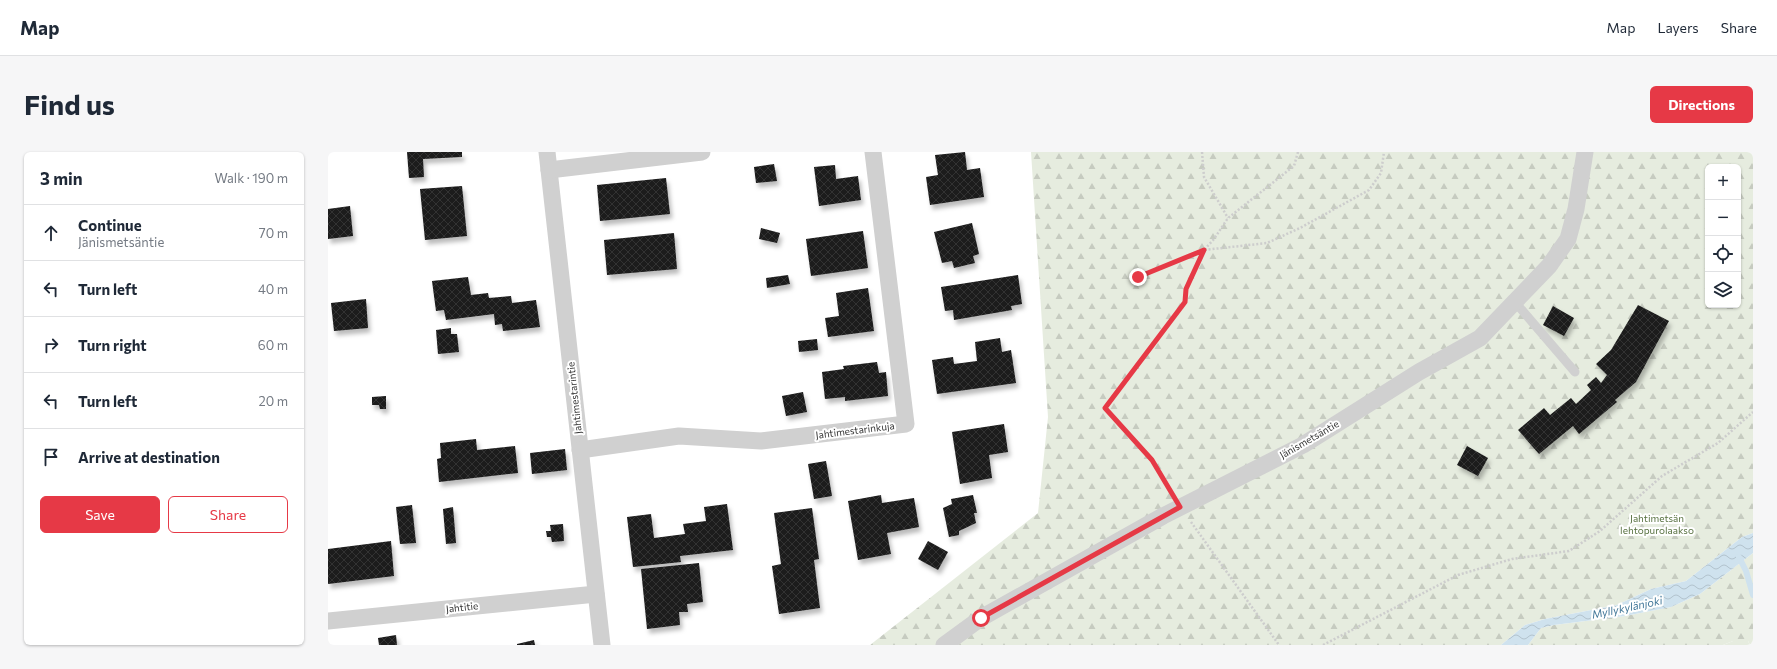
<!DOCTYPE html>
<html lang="en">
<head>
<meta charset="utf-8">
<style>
  :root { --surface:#fff; --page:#f6f6f7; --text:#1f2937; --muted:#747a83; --line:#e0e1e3; --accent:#e63946 }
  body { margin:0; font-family:Commissioner,sans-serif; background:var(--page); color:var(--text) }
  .controls { position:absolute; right:12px; top:12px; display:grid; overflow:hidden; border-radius:6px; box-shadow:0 1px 3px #0004 }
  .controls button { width:36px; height:36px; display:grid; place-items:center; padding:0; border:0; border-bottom:1px solid var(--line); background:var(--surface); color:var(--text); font:20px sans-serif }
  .stop { position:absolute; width:12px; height:12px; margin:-9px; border:3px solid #e63946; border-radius:50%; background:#fff }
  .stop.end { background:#e63946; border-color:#fff; box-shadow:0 1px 4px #0008 }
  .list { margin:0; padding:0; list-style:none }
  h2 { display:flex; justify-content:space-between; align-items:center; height:52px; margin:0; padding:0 16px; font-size:17px }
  h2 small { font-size:13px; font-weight:400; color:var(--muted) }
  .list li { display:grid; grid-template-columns:26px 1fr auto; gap:12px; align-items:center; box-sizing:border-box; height:56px; padding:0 16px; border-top:1px solid var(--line) }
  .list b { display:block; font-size:15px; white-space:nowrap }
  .list p { margin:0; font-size:13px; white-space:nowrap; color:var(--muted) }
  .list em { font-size:13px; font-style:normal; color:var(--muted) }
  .actions { display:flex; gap:8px; padding:12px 16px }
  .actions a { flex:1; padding:9px 0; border:1px solid var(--accent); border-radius:6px; text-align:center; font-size:14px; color:var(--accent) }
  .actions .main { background:var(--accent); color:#fff }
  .icon { flex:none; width:22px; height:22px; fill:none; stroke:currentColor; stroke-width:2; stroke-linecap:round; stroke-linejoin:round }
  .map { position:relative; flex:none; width:1425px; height:493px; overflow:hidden; border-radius:6px }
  header { display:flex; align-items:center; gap:24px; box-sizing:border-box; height:56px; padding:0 20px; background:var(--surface); border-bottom:1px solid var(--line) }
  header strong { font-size:19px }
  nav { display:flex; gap:22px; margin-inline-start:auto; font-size:14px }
  .intro { display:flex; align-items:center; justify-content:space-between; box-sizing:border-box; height:96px; padding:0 24px }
  h1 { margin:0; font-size:28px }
  .button { padding:10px 18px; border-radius:6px; background:var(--accent); color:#fff; font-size:14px; font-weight:700 }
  main { display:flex; gap:24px; padding:0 24px }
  aside { flex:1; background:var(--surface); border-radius:6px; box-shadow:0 1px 3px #0004 }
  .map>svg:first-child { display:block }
  .grass { fill:url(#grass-tufts) }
  .forest { fill:url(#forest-firs); fill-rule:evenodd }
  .water { fill:url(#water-waves) }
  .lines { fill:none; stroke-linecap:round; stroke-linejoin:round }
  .stream { stroke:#cfe2ee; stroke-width:6 }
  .building { fill:url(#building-cross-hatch); filter:url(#shadow) }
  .path { stroke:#cdcdcd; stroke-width:2.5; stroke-dasharray:2 2; stroke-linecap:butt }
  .lane { stroke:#d0d0d0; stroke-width:9 }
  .street { stroke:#d0d0d0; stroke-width:17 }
  .route { stroke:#e63946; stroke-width:5 }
  .labels { text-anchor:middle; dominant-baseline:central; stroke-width:4; stroke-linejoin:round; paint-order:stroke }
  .street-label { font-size:10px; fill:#333; stroke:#fff }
  .park-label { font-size:10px; fill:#56703f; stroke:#fff }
  .water-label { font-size:11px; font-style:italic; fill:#3f7597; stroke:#fff }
</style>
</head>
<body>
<header>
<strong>Map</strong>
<nav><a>Map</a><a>Layers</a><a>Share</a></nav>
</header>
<div class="intro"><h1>Find us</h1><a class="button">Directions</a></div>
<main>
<aside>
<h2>3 min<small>Walk · 190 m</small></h2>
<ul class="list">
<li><svg class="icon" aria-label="ahead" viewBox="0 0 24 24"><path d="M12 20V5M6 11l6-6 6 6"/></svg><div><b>Continue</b><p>Jänismetsäntie</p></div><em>70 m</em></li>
<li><svg class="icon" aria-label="left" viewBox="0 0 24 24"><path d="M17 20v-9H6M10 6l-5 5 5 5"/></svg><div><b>Turn left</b></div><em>40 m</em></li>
<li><svg class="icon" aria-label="right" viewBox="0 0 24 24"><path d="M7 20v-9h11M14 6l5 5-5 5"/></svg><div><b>Turn right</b></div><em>60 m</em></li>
<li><svg class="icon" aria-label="left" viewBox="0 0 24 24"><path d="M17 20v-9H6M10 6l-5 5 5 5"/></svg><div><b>Turn left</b></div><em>20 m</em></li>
<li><svg class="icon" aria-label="arrive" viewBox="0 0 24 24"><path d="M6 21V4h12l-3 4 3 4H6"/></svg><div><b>Arrive at destination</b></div></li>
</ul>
<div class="actions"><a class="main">Save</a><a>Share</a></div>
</aside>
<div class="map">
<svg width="1425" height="493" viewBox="0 0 1425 493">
  <defs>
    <pattern id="grass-tufts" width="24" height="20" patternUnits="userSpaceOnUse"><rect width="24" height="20" fill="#e6ecdf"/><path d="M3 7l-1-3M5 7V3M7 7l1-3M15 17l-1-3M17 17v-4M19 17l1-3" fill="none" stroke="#c6cbc0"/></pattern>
    <pattern id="forest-firs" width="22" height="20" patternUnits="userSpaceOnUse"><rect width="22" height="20" fill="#e6ecdf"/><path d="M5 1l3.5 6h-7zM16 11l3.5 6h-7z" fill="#c6cbc0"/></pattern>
    <pattern id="water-waves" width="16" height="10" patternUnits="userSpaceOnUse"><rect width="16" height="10" fill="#cfe2ee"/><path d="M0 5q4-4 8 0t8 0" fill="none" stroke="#b2c2cd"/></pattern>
    <pattern id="building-cross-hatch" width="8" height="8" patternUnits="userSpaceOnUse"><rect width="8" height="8" fill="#1a1a1a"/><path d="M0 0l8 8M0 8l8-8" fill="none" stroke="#333"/></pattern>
    <filter id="shadow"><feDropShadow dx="2.5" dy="4.5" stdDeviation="2" flood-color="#0004"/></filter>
  </defs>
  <rect width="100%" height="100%" fill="#fff"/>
  <path class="grass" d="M1405,489H1420L1422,493H1395Z"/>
  <g class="forest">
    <path d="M703,0H1425V381L1414,385L1358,429L1323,437L1289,453L1217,467L1197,473L1173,493H542L710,361L720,265ZM1380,15H1410V153H1380Z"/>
    <path d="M1425,401V493H1422L1420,489H1405L1395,493H1200L1213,476L1226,473L1297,464L1343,455L1372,442Z"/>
  </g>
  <path class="water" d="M1425,381V401L1372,442L1343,455L1297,464L1226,473L1213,476L1200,493H1173L1197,473L1217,467L1289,453L1323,437L1358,429L1414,385Z"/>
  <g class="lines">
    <path class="stream" d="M1411,405L1418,419L1425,443"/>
  </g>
  <g class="building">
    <path d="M79,0H134V5L95,7L96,25L81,26Z"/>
    <path d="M637,0L639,18L652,16L656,45L602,53L598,25L610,23L607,3Z"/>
    <path d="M446,12L449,29L428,31L426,15Z"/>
    <path d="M507,13L508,27L530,24L533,48L491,54L486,15Z"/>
    <path d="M338,26L342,62L272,69L269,33Z"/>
    <path d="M134,34L139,84L97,88L92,37Z"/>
    <path d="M22,54L25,84L0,87V57Z"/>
    <path d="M644,71L651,102L645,104L647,111L626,116L624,109L614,111L606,80Z"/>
    <path d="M433,76L452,81L449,91L431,87Z"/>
    <path d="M535,79L540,116L483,124L478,87Z"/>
    <path d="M346,81L349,117L279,123L276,88Z"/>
    <path d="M460,123L462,132L439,136L438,126Z"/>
    <path d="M690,123L694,152L683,154L684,158L626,168L625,158L617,159L613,135Z"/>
    <path d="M140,125L143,143L160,141L161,146L183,144L184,151L208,148L212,175L175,179L174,172L167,173L166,162L118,168L116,158L108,159L104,129Z"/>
    <path d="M540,136L546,179L500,185L497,166L511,164L508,141Z"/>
    <path d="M38,147L40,176L6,179L3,151Z"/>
    <path d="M1310,153L1341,169L1308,230L1287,248L1289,250L1251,282L1245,274L1211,302L1190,278L1216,256L1222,263L1243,246L1248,252L1263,238L1259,233L1268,225L1273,231L1279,223L1268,212L1283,198Z"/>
    <path d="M1225,154L1246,166L1236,184L1215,173Z"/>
    <path d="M123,176V182H129L131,200L110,202L108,178Z"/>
    <path d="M672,186L674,200L683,198L688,231L609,242L604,208L625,205L626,212L649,209L647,190Z"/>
    <path d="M489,187L490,198L471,200L470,189Z"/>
    <path d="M549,210L551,221L558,220L560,244L517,249V245L497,247L494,220L516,217L515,214Z"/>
    <path d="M475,240L479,260L458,264L454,244Z"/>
    <path d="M58,244V257H52L51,253H44V245Z"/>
    <path d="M676,272L680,300L661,303L664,326L632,332L624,280Z"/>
    <path d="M148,287L149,298L187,294L190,321L111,330L109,307L113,306L112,291Z"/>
    <path d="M1139,294L1160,306L1150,324L1129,313Z"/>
    <path d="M237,297L239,318L204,322L202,301Z"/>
    <path d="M498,309L504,344L486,347L480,312Z"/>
    <path d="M553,343L554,351L586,346L591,375L559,381L563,402L530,408L520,349Z"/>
    <path d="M645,343L649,361H646L648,371L631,379V383L621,385L615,356L624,352L623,347Z"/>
    <path d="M399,352L405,398L352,404L353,410L305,415L299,365L323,362L326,386L357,382L355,372L378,369L376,355Z"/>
    <path d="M84,353L88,391L72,392L68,355Z"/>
    <path d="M125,355L128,391L118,392L115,357Z"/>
    <path d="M484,356L491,407L486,408L492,456L451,462L444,414L453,412L446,361Z"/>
    <path d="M235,372L236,389L224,390L223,385H219L218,379H223L222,373Z"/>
    <path d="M63,389L66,424L0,432V397Z"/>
    <path d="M600,389L620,400L610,418L590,407Z"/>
    <path d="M371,411L375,450L359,452L360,460H351L352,473L319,477L313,417Z"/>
    <path d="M68,483L69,493H51L50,486Z"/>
    <path d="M206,488L207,493H189V492Z"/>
  </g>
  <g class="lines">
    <g class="path">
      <path d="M874,0L876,25L900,66"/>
      <path d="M810,125L876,98L886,87L900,66L966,14L970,0"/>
      <path d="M843,339L825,308L777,256L857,150L858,137L876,98L939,91L972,76L1041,38L1053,21L1056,0"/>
      <path d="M863,370L951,493"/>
      <path d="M995,493L1130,423L1184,407L1241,399L1272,379L1334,324L1390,291L1425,260"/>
    </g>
    <path class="lane" d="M1187,150L1247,220"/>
    <g class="street">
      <path d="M219,0L274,493"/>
      <path d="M221,18L374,0"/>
      <path d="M252,298L351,284L433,289L578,272L545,0"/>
      <path d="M0,469L268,442"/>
      <path d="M616,493L653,466L835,364L975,293L1091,220L1152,186L1221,114L1240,87L1248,57L1257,0"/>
    </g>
  </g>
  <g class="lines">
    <path class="route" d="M653,466L852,355L824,308L777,256L857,150L858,137L876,98L810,125"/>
  </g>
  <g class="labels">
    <g class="street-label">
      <text transform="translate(246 246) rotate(-96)">Jahtimestarintie</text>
      <text transform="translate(527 278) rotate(-7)">Jahtimestarinkuja</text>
      <text transform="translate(981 287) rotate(-30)">Jänismetsäntie</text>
      <text transform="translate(134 455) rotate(-6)">Jahtitie</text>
    </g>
    <g class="park-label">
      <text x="1329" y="366">Jahtimetsän<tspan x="1329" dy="12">lehtopurolaakso</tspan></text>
    </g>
    <g class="water-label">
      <text transform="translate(1299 455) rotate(-12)">Myllykylänjoki</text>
    </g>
  </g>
</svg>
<div class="controls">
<button>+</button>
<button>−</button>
<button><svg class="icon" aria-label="locate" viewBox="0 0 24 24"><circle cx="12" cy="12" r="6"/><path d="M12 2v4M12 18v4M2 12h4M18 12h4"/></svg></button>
<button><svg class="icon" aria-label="layers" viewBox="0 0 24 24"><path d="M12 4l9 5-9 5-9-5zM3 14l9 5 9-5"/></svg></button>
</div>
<div class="stop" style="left:653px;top:466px"></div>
<div class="stop end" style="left:810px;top:125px"></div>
</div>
</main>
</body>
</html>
